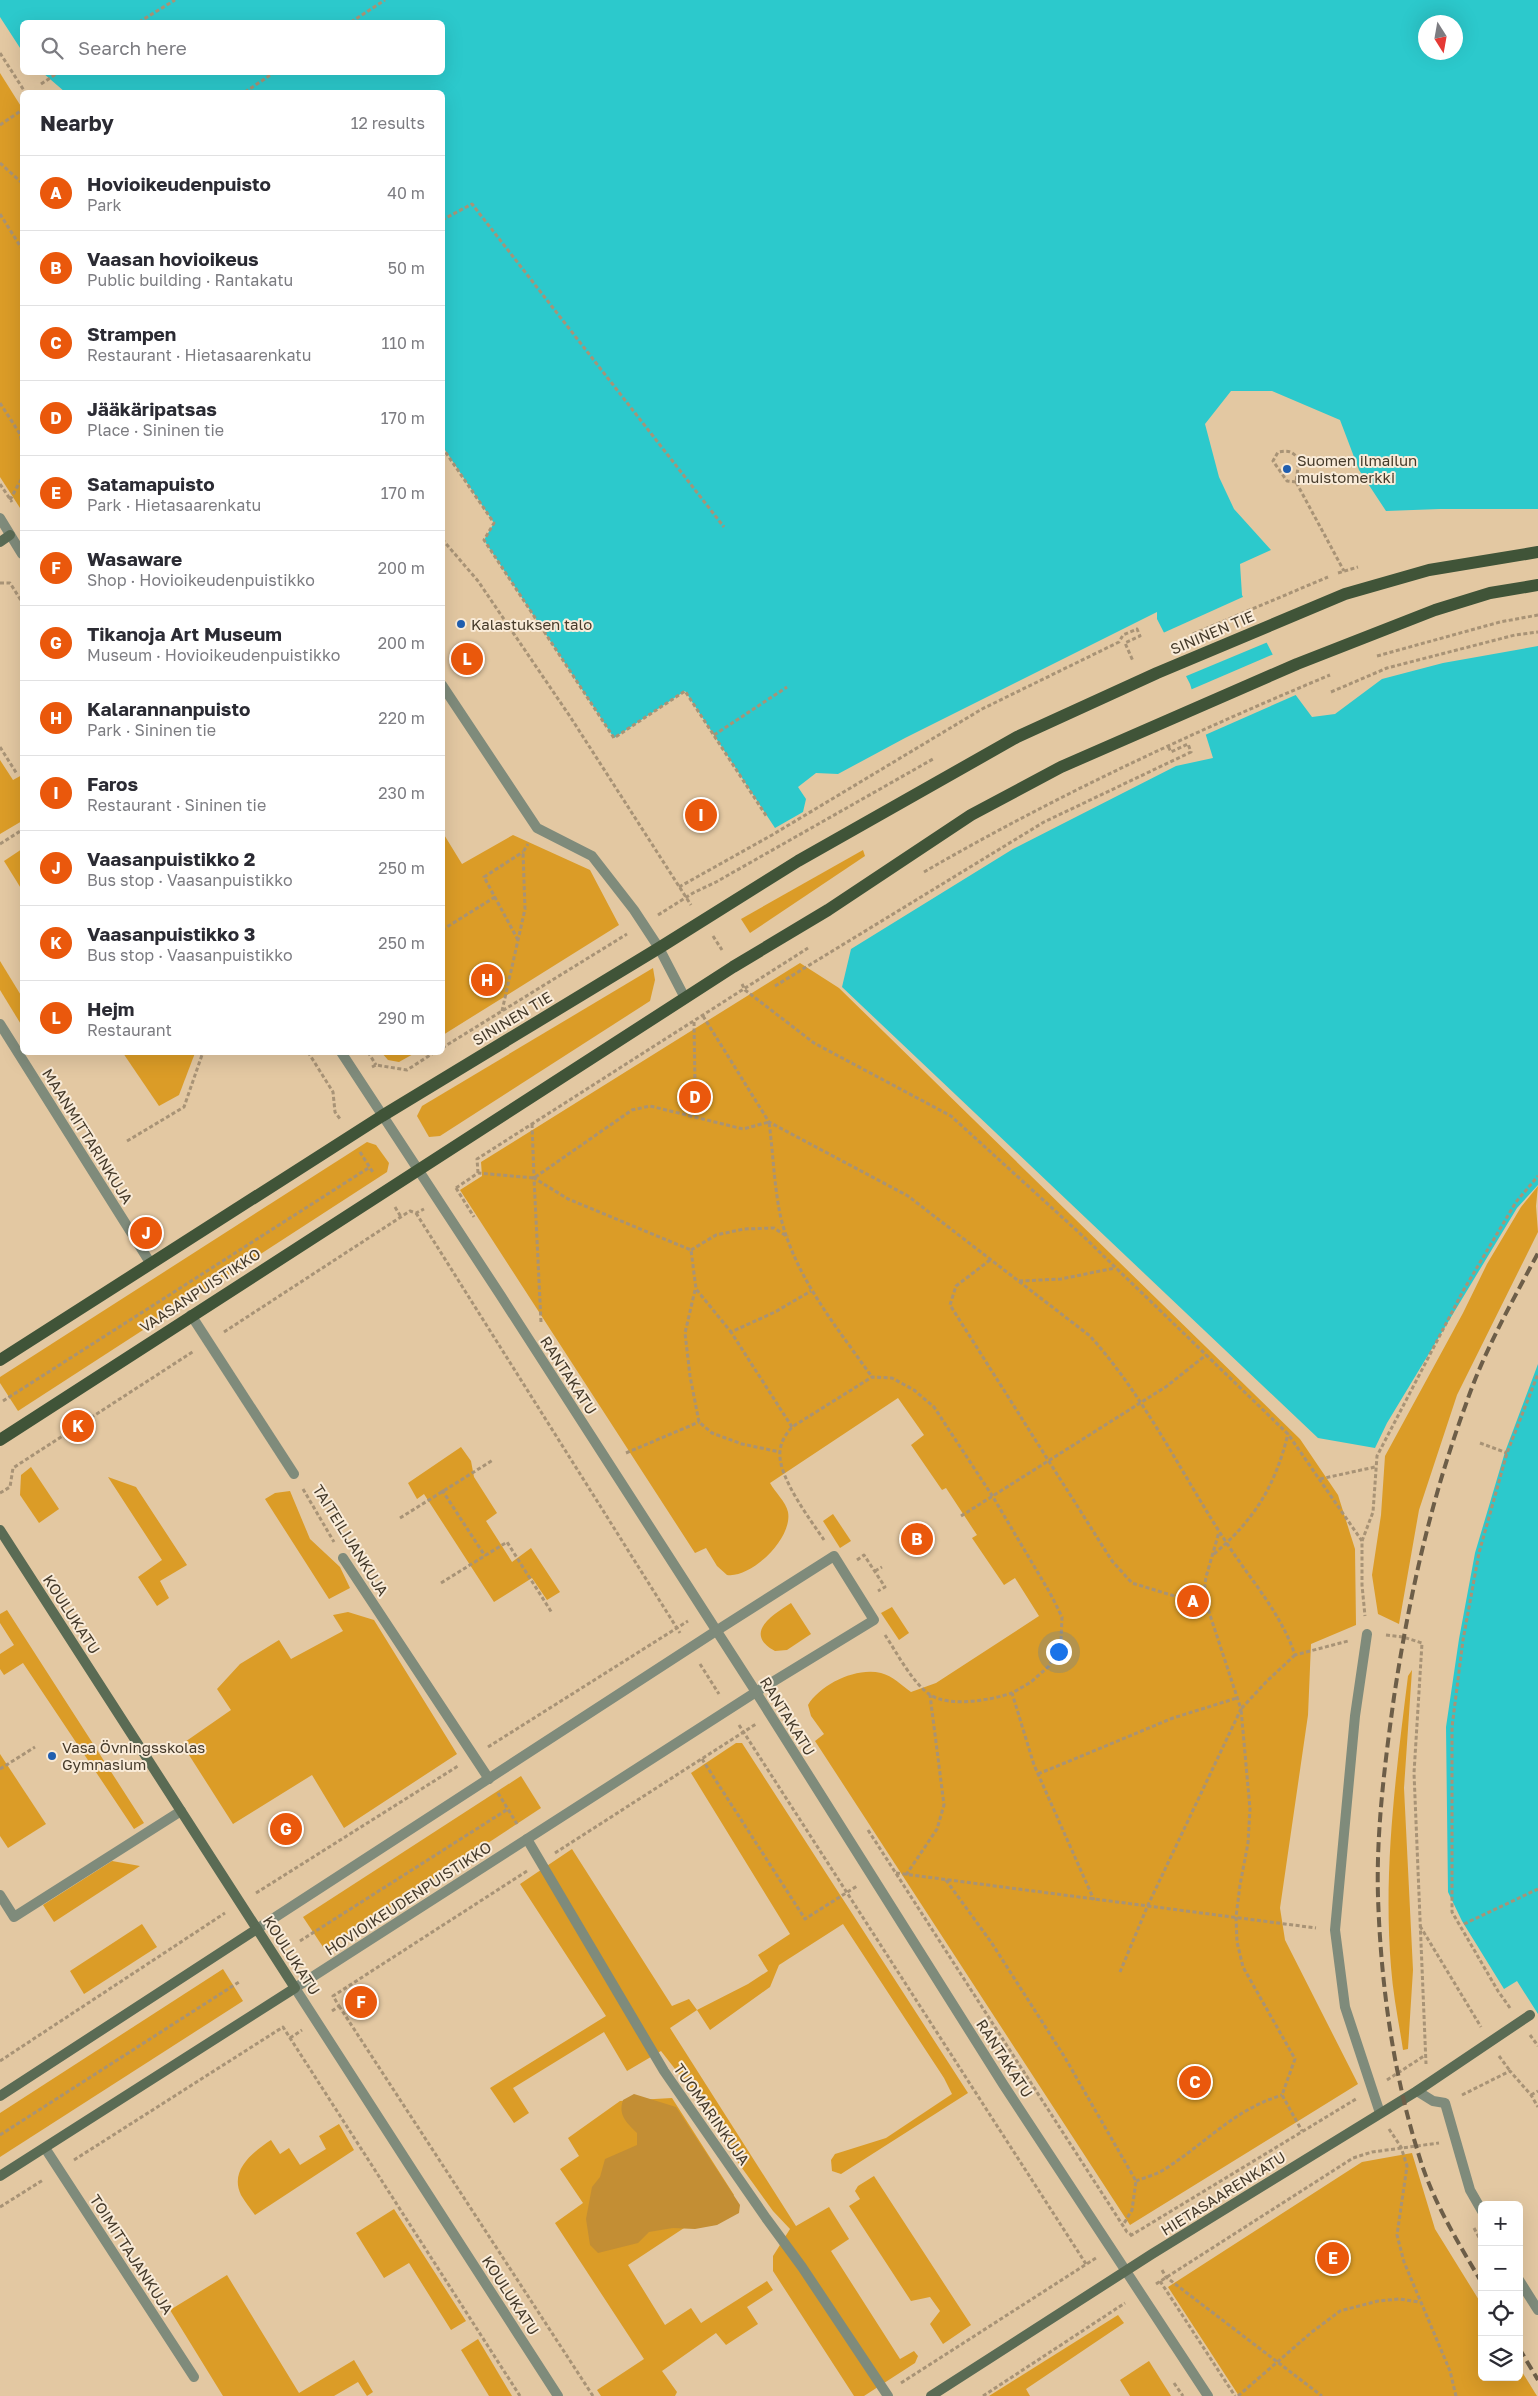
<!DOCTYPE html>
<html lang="en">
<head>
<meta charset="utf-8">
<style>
  :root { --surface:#fff; --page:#f7f7f7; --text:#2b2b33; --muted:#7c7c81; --line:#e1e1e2; --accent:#ea580c }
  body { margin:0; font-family:"Golos Text",sans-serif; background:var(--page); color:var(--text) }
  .controls { position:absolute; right:15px; bottom:15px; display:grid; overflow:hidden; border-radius:8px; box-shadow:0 5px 20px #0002 }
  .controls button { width:45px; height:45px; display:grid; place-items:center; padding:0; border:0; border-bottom:1px solid var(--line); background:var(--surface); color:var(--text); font:25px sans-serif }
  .compass { position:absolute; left:1418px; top:15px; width:45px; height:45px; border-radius:50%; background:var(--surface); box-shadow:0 5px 20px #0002; rotate:169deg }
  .you { position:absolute; left:1058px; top:1651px; width:18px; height:18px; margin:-12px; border:4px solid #fff; border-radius:50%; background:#1a73e8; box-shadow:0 0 0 8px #1a73e833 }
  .badge { display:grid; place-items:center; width:32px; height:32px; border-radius:50%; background:var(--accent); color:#fff; font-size:16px; font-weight:700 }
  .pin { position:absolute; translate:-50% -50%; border:2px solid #fff; box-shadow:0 1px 5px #0006 }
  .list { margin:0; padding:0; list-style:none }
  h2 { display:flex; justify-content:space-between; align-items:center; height:65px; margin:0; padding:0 20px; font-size:21px }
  h2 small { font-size:16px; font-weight:400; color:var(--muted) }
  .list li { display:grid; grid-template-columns:32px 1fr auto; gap:15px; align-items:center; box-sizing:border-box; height:75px; padding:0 20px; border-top:1px solid var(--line) }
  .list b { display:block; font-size:19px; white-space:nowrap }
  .list p { margin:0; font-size:16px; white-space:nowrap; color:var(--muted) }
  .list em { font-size:16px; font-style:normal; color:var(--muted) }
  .icon { flex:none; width:28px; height:28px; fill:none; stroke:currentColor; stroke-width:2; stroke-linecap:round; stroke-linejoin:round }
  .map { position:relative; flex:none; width:1538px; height:2396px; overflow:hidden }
  .search { position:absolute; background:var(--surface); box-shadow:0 5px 20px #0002; left:20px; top:20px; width:425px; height:55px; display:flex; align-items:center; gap:12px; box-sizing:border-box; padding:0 18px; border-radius:8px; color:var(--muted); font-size:19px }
  .panel { position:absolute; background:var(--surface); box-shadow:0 5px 20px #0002; left:20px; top:90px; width:425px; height:965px; border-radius:8px }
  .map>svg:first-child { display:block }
  .green { fill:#db9c27 }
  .forest { fill:#c38e34 }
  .water { fill:#2cc9cc; fill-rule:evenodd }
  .pier { fill:#e3c8a2 }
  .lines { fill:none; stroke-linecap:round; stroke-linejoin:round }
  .path { stroke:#a89376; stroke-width:3; stroke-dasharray:4 2.5; stroke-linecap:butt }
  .lane { stroke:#7f8b7b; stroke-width:10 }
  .street { stroke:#7f8b7b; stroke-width:10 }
  .secondary { stroke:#5a6b54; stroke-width:10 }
  .primary { stroke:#405438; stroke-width:12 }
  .rail { stroke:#6d5e48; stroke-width:4; stroke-dasharray:10 5; stroke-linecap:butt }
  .poi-dot { fill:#205eaf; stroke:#f9ebd8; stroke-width:2 }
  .labels { text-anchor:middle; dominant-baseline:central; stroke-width:4; stroke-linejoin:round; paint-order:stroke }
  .poi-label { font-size:15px; fill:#453a2a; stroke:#f9ebd8; text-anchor:start }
  .street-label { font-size:15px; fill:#453a2a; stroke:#f9ebd8 }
</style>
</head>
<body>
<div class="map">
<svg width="1538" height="2396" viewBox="0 0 1538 2396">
  <rect width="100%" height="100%" fill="#e3c8a2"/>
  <g class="green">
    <path d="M0,73L22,108V511L0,477Z"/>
    <path d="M0,760L13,780L22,775V821L0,834Z"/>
    <path d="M443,833L462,864L513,835L590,870L619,925L443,1035Z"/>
    <path d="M22,849V890L4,861Z"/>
    <path d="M863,850L865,856L750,933L741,919Z"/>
    <path d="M0,961L22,997V1026L0,990Z"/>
    <path d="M800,963L839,988L1300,1439L1338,1495L1355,1549L1356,1625L1311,1644L1308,1715L1280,1908L1285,1940L1358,2084L1130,2225L815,1741L824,1734L811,1716L808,1705C821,1684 856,1667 881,1673C893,1676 901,1685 911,1692L936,1683L1039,1616L1015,1578L1004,1585L972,1538L977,1535L946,1488L942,1490L911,1445L924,1435L898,1398L770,1483C775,1492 786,1502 788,1512C793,1539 750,1579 727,1575L717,1566L706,1548L695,1553L460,1190L482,1176L481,1162Z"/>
    <path d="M653,968L655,980L650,1001L440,1136L429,1137L417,1116L422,1106Z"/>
    <path d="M123,1053H195L179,1095L159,1106Z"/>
    <path d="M382,1053H415L399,1062L388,1060Z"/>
    <path d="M367,1142L376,1145L389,1163L387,1172L18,1411L0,1383V1377Z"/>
    <path d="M1538,1186L1536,1206L1538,1232L1457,1395L1419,1510L1399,1624L1378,1614L1372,1575L1381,1515L1385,1456L1463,1313L1487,1264L1521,1207Z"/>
    <path d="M461,1447L471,1461L474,1477L497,1513L486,1521L512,1562L531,1548L560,1592L547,1600L532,1578L494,1602L424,1494L417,1499L408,1483Z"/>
    <path d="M31,1467L59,1509L39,1523L20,1495L21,1475Z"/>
    <path d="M108,1477L136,1487L187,1565L160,1581L169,1598L157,1606L138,1577L162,1560Z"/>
    <path d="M290,1491L310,1539L340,1567L350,1588L329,1599L265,1499L275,1493Z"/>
    <path d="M833,1514L851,1541L840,1548L823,1521Z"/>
    <path d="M791,1603L811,1634L787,1650L775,1651C742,1633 774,1614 791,1603Z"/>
    <path d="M892,1607L909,1633L899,1640L881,1613Z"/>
    <path d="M7,1610L144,1823L134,1829L23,1663L4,1675L0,1669V1654L14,1645L0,1623V1614Z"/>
    <path d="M348,1612L374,1620L457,1754L344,1828L312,1775L233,1824L182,1744L231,1710L217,1689L240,1664L279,1640L291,1659L343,1631L333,1615Z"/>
    <path d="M1412,1670L1404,1788L1413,1970L1408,2049L1403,2050C1399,2023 1393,1995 1391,1967C1383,1870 1396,1773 1408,1676Z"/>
    <path d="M736,1743H742L968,2093L841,2174L832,2171L831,2160L835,2154L886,2138L952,2094L944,2078L843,1924L779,1965L770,1987L710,2030L697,2010L670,2028L796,2226L829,2207L849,2239L831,2251L900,2359L914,2351L918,2356L915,2363L864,2396H854L773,2271V2256L790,2229L773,2211L729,2150L700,2101L661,2051L627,2071L604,2032L513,2088L529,2113L514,2123L490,2088L606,2016L520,1884L572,1849L672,2006L689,1999L697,2010L748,1984L768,1971L758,1955L790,1934L691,1773Z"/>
    <path d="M0,1754L46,1824L8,1848L0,1836Z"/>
    <path d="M521,1776L541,1808L325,1950L303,1917Z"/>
    <path d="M112,1861L140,1866L54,1922L43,1905Z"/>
    <path d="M142,1924L157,1947L84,1994L70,1971Z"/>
    <path d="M223,1969L243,2001L0,2157V2113Z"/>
    <path d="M672,2098L734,2195L628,2265L665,2325L691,2308L701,2323L767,2281L773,2290L747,2307L758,2324L726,2345L716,2333L662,2371L677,2392L675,2396H601L597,2390L644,2359L555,2223L583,2203L560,2169L579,2156L568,2138L620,2101Z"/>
    <path d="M339,2124L354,2150L255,2215C250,2208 245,2202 241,2195C229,2170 253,2152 271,2140L280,2154L289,2148L300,2165L326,2149L319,2136Z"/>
    <path d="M1412,2153L1435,2229L1482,2305V2377H1519V2367L1537,2396H1239L1168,2287L1362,2162Z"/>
    <path d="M874,2176L971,2325L943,2344L930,2324L940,2311L930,2297L911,2301L849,2206L860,2199L855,2191L858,2186Z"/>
    <path d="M394,2209L466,2321L451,2330L409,2263L384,2278L356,2233Z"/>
    <path d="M227,2275L299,2393L354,2360L373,2392L367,2396L358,2382L334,2396H223L170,2310Z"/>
    <path d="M1118,2315L1124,2323L1026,2389L1030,2396H989Z"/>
    <path d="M478,2339L512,2396H489L461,2350Z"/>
    <path d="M1149,2361L1171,2396H1130L1120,2380Z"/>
  </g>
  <path class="forest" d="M634,2094L676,2107L740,2205L739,2213L717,2225L695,2229L673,2228L649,2232L638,2243L598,2253L590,2245L586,2219L592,2187L600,2177L605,2159L637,2145V2133C626,2122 618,2115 623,2100Z"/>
  <g class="water">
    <path d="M0,0H1538V509H1440L1386,511L1359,470L1340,420L1272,391H1231L1205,424L1219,477L1234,509L1271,550L1240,564L1242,595L1289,686L1312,717L1335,714L1382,679L1443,663L1538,646V1185L1517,1208L1387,1423L1375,1448L1318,1438L842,987L851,949L1013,849L1176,766L1213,758L1190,684L1157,619V612L905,738L838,774L816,773L798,787L806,799L803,812L775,828L685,691L614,738L484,540L494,523L443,447L442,92H65L43,73L442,72V22H22V51L0,17ZM1426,22H1456V52H1426Z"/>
    <path d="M1538,1364V2014L1517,1981L1504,1989L1462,1921L1448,1892L1446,1727L1459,1639L1475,1553L1505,1452Z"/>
  </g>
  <g class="pier">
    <path d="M1245,596L1268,642L1184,677L1163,633Z"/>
    <path d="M1274,654L1298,694L1205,735L1190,690Z"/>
  </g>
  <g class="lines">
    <g class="path">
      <path d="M139,22L175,0"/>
      <path d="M351,22L385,0"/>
      <path d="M0,53L25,92"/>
      <path d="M41,84L59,72"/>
      <path d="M245,92L275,72"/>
      <path d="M0,125L22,110"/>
      <path d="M0,163L22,183"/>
      <path d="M0,214L22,249"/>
      <path d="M442,220L472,204L724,527"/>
      <path d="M0,403L20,434L22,444"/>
      <path d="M442,447L494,523L484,540L614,738L685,691L767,817"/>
      <path d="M1296,482L1287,481L1273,461L1278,452C1288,450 1293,451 1299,460L1296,482L1344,571"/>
      <path d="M0,484L12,502"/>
      <path d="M10,500L22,478"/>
      <path d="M442,539L478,581L571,718L691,905"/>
      <path d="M1338,573L1358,567"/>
      <path d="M0,583H10L22,602"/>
      <path d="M1193,634L1328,577"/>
      <path d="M1377,656L1500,622L1538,615"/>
      <path d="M1331,692L1387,668L1515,635L1538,632"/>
      <path d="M714,735L787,687"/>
      <path d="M0,747L17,774"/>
      <path d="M0,844L22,830"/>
      <path d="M924,872C1055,796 1191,733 1330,675"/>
      <path d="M679,887L772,835L982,709L1119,642L1123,635L1137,629L1140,636L1125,643L1133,661"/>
      <path d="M658,915L693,893L716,882L933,759"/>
      <path d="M442,930L495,897"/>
      <path d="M713,936L722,950"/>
      <path d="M518,940L484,877L523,852"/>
      <path d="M742,984L745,990L814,1043L951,1116L1085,1238L1288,1434L1362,1541V1585L1365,1616"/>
      <path d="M775,986L1044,822L1191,752L1188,744L1171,752L1168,746"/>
      <path d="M502,1011L525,909L523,852L528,844"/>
      <path d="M703,1016L769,1122L908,1196L1090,1336C1145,1397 1181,1473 1226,1542C1250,1579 1281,1613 1295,1655L1348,1641"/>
      <path d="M694,1022L695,1085"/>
      <path d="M442,1048L627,934"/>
      <path d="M308,1052L333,1092L335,1112L340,1119"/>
      <path d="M368,1052L376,1065"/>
      <path d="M372,1067L376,1065L407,1070L435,1052"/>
      <path d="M532,1124L534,1178"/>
      <path d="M127,1141L184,1107L203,1052"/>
      <path d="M360,1152L374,1174"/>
      <path d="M478,1173L477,1159L808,948"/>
      <path d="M456,1188L474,1217"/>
      <path d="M456,1188L478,1173L534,1178L632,1110L650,1106L743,1129L769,1122C773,1152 774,1184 780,1214C794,1276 836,1326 872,1377"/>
      <path d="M395,1207L401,1217"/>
      <path d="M416,1213L680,1633"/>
      <path d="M691,1250L716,1235L744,1229L774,1228L788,1237"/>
      <path d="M990,1260L956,1286L950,1305L1112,1561L1132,1583L1207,1606"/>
      <path d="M1019,1281L1061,1279L1115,1268"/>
      <path d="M695,1290L685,1333L690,1376L699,1422L712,1433L742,1444L780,1452"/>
      <path d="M541,1322L534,1178L568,1199L691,1250L696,1289L731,1332"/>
      <path d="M224,1332L410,1211L416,1213L424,1209"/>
      <path d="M3,1401L370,1167"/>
      <path d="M792,1427L731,1332L775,1312L811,1291"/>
      <path d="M1480,1443L1507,1453"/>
      <path d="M626,1453L699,1422"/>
      <path d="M1320,1479L1375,1467"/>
      <path d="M303,1489L334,1542"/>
      <path d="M442,1490L485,1556"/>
      <path d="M0,1493L10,1487L13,1468L194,1351"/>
      <path d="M961,1516L1167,1386L1206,1355"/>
      <path d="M400,1518L493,1460"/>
      <path d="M824,1540C810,1519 777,1476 780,1451C781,1441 786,1434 792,1427L872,1377L892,1378L914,1390L934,1407L993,1497L1050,1593L1062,1617L1061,1641L1049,1666L1031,1682L1012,1693L1034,1765L1094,1900"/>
      <path d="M1362,1541L1373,1512L1377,1456L1463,1291L1516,1202L1538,1176"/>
      <path d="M1214,1554C1255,1519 1275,1486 1288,1434"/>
      <path d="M857,1560L864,1555L885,1587L878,1591"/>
      <path d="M875,1571L882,1567"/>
      <path d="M441,1583L507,1542L552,1613"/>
      <path d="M885,1635C897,1653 912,1682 929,1694C949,1708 991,1700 1012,1693"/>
      <path d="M1386,1635L1403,1637L1422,1643L1414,1773L1426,2064"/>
      <path d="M1295,1655L1267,1681L1241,1709L1250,1809L1248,1843L1240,1885L1236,1917L1237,1942L1243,1967L1295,2059L1282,2095L1302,2131"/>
      <path d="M700,1664L719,1694"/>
      <path d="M739,1725L1086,2264"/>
      <path d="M488,1747L688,1621"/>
      <path d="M702,1759L805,1919L857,1886"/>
      <path d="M0,1769L35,1747"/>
      <path d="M1038,1774L1173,1718L1237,1698"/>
      <path d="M498,1793L517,1824"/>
      <path d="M868,1830L1127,2232L1132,2235"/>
      <path d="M555,1853L756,1724"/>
      <path d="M896,1873L1316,1928"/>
      <path d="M906,1875L937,1829L944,1805L930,1695"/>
      <path d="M946,1880L991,1942L1064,2056L1136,2181L1132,2210L1123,2225"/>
      <path d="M256,1893L458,1766"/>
      <path d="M1464,1924L1538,1889"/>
      <path d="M1420,1926L1481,2027"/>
      <path d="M300,1941L508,1809"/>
      <path d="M1120,1972L1148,1905L1241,1709L1207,1606L1204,1592L1206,1577L1219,1532"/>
      <path d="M339,2006L593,2396"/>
      <path d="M1510,2008L1498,1991L1452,1912V1727L1463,1640L1479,1553L1507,1453L1538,1374"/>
      <path d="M332,2011L339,2006L333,1996L527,1871"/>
      <path d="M1530,2035L1538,2046"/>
      <path d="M290,2038L302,2030"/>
      <path d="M1499,2056L1510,2071"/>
      <path d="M0,2061L225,1913"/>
      <path d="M1387,2080L1424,2056"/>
      <path d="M1462,2095L1510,2071L1531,2095L1538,2107"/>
      <path d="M1531,2095L1538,2091"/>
      <path d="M1389,2129L1401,2147L1407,2166L1397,2235L1404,2262L1450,2371L1456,2396"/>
      <path d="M0,2135L239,1982"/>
      <path d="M74,2160L283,2027L520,2396"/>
      <path d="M1136,2181C1146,2177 1159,2174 1168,2167C1208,2141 1234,2110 1282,2095"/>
      <path d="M0,2207L43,2180"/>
      <path d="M1474,2228L1482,2243"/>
      <path d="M1130,2236L1356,2099"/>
      <path d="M1162,2270L1166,2277L1322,2396"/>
      <path d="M1160,2281L1235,2396"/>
      <path d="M1156,2284L1353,2158L1372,2152L1439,2143"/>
      <path d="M901,2383L1096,2258"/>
      <path d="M1174,2383L1183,2396"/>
      <path d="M983,2396L1125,2303"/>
      <path d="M1238,2396L1312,2332L1340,2311L1378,2301L1399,2299L1419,2302"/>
    </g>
    <g class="lane">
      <path d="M442,685L537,828L592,856L634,910L659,948"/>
      <path d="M0,1024L151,1264"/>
      <path d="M191,1315L294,1474"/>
      <path d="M343,1558L489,1779"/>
      <path d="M716,1631L834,1556L874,1620L756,1692"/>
      <path d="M1367,1634L1355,1716L1335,1930L1345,2007L1380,2113"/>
      <path d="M527,1839L664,2071L766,2218L802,2267L888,2396"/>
      <path d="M0,1895L14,1917L181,1811"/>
      <path d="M1417,2091L1433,2101L1445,2103L1470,2190L1482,2211"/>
      <path d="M45,2148L194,2377"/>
      <path d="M1519,2280L1538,2310"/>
    </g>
    <g class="street">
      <path d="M0,518L22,554"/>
      <path d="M659,948L685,998"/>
      <path d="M341,1052L501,1296L756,1692L1003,2084L1208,2396"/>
      <path d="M257,1929L716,1631"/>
      <path d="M558,2396L295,1988L756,1692"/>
    </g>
    <g class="secondary">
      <path d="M0,542L10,535"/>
      <path d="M0,1530L295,1988L0,2176"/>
      <path d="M0,2096L257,1929"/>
      <path d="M931,2396L1152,2254L1417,2091L1530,2015"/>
    </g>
    <g class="primary">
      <path d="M0,1360L382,1116L659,948L798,861L1017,737L1157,673L1345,594L1429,570L1538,552"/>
      <path d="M0,1440L733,967L828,910L971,815L1061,767L1297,664L1435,610L1490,593L1538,585"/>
    </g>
    <g class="rail">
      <path d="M1482,2283C1460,2246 1437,2208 1423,2168C1394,2081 1381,1988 1378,1897C1376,1832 1385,1762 1394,1697C1409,1597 1431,1499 1466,1404C1484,1351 1512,1302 1538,1253"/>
      <path d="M1519,2348L1538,2380"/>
    </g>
  </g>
  <g class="poi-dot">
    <circle cx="1287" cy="469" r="5"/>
    <circle cx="461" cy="624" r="5"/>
    <circle cx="52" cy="1756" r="5"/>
  </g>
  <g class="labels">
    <g class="poi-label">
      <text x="1297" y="460">Suomen ilmailun<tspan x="1297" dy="17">muistomerkki</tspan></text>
      <text x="471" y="624">Kalastuksen talo</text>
      <text x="62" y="1747">Vasa Övningsskolas<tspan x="62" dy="17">Gymnasium</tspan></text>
    </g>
    <g class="street-label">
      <text transform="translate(1212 632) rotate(-23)">SININEN TIE</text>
      <text transform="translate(512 1018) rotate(-31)">SININEN TIE</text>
      <text transform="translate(88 1136) rotate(58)">MAANMITTARINKUJA</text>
      <text transform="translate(200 1290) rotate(-33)">VAASANPUISTIKKO</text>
      <text transform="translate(569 1375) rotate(57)">RANTAKATU</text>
      <text transform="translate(351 1540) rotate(58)">TAITEILIJANKUJA</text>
      <text transform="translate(72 1614) rotate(57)">KOULUKATU</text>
      <text transform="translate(788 1716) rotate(58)">RANTAKATU</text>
      <text transform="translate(408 1898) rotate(-33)">HOVIOIKEUDENPUISTIKKO</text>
      <text transform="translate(292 1955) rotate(57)">KOULUKATU</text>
      <text transform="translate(1005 2058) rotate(57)">RANTAKATU</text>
      <text transform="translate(712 2114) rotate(55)">TUOMARINKUJA</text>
      <text transform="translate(1223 2193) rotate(-32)">HIETASAARENKATU</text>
      <text transform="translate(132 2254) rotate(57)">TOIMITTAJANKUJA</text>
      <text transform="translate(511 2295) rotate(57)">KOULUKATU</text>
    </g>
  </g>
</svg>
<div class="controls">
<button>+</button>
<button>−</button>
<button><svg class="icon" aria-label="locate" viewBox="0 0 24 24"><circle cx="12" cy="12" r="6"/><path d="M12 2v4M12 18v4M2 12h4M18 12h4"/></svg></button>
<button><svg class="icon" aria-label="layers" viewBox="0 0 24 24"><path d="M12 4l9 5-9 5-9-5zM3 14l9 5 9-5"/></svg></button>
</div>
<svg class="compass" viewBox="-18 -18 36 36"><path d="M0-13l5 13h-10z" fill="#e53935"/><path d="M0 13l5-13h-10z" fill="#7c7c81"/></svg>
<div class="you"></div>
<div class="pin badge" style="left:1193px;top:1601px">A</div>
<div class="pin badge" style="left:917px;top:1539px">B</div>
<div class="pin badge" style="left:1195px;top:2082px">C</div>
<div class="pin badge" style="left:695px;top:1097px">D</div>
<div class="pin badge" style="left:1333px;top:2258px">E</div>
<div class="pin badge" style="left:361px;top:2002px">F</div>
<div class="pin badge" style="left:286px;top:1829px">G</div>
<div class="pin badge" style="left:487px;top:980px">H</div>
<div class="pin badge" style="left:701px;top:815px">I</div>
<div class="pin badge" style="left:146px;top:1233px">J</div>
<div class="pin badge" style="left:78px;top:1426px">K</div>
<div class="pin badge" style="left:467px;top:659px">L</div>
<div class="search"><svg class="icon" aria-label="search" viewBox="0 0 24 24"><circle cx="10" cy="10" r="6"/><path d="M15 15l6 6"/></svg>Search here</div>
<section class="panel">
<h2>Nearby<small>12 results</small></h2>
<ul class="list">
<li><span class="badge">A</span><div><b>Hovioikeudenpuisto</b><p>Park</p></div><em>40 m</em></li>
<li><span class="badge">B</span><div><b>Vaasan hovioikeus</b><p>Public building · Rantakatu</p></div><em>50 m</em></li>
<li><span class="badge">C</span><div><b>Strampen</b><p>Restaurant · Hietasaarenkatu</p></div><em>110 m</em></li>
<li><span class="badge">D</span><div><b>Jääkäripatsas</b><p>Place · Sininen tie</p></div><em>170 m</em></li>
<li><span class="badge">E</span><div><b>Satamapuisto</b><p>Park · Hietasaarenkatu</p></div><em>170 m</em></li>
<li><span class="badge">F</span><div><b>Wasaware</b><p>Shop · Hovioikeudenpuistikko</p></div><em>200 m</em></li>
<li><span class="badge">G</span><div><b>Tikanoja Art Museum</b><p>Museum · Hovioikeudenpuistikko</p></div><em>200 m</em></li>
<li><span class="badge">H</span><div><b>Kalarannanpuisto</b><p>Park · Sininen tie</p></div><em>220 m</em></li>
<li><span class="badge">I</span><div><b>Faros</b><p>Restaurant · Sininen tie</p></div><em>230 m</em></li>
<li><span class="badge">J</span><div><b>Vaasanpuistikko 2</b><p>Bus stop · Vaasanpuistikko</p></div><em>250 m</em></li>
<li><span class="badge">K</span><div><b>Vaasanpuistikko 3</b><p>Bus stop · Vaasanpuistikko</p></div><em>250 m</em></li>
<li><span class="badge">L</span><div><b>Hejm</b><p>Restaurant</p></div><em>290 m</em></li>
</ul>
</section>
</div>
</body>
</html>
